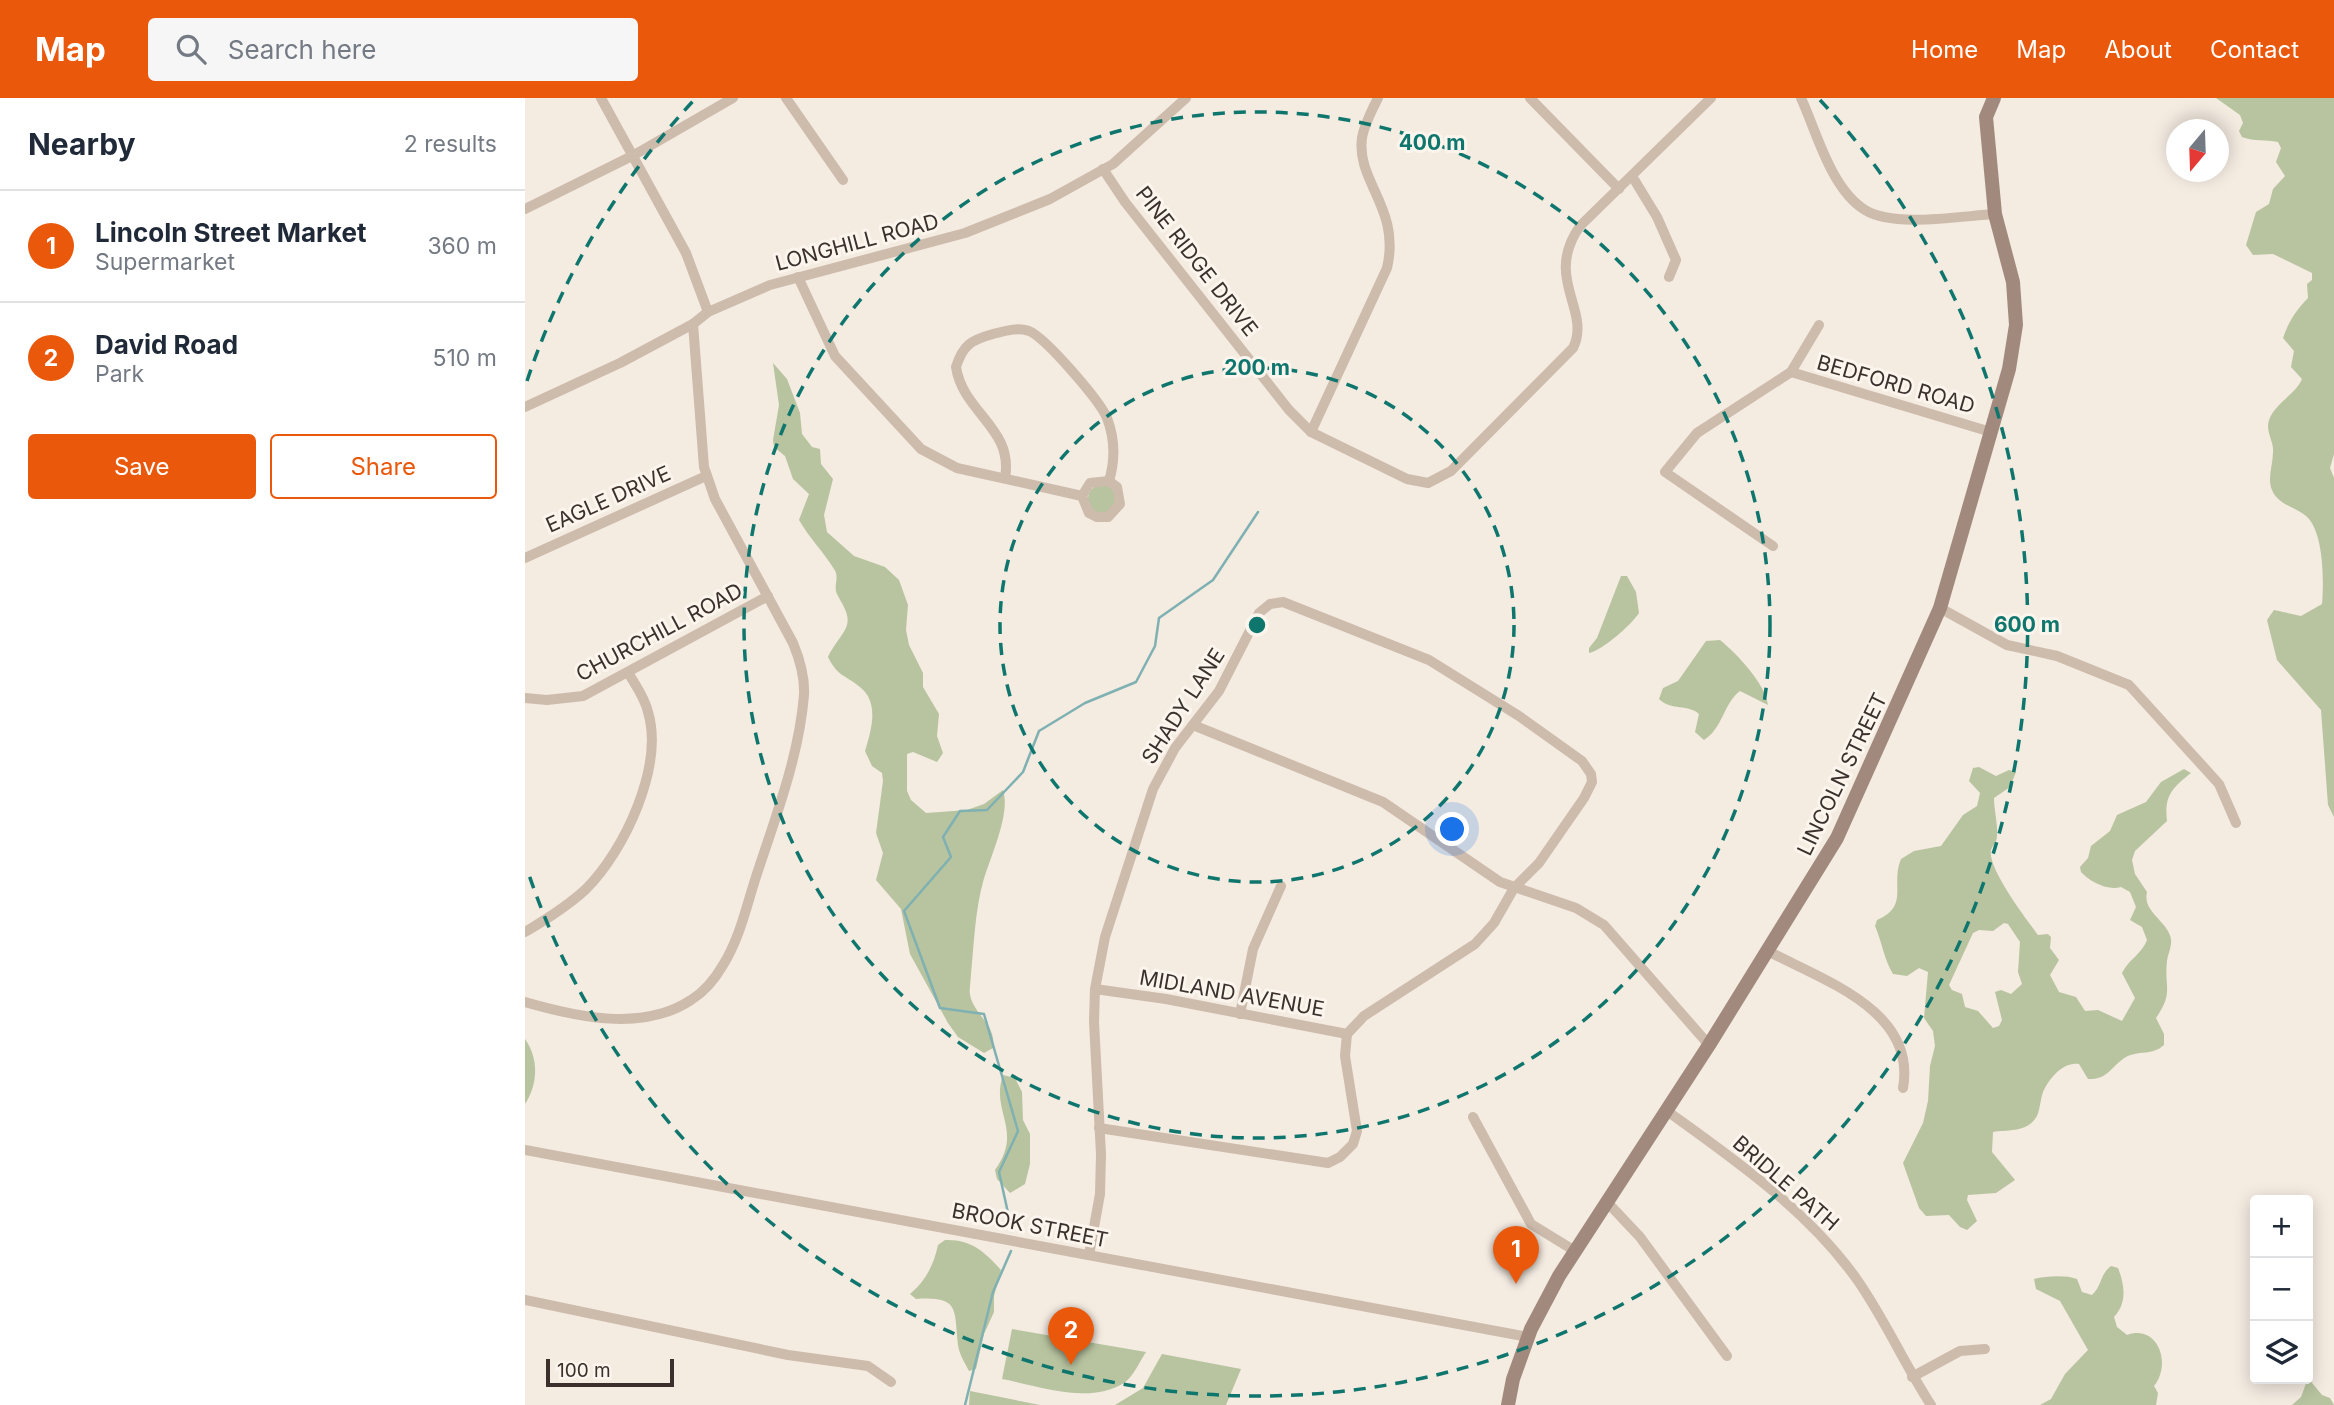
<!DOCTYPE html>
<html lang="en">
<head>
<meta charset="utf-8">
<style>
  :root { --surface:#fff; --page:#f6f6f7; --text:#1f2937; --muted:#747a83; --line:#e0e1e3; --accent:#ea580c }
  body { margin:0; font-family:Inter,sans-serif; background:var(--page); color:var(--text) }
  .controls { position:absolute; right:21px; bottom:21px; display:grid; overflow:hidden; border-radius:7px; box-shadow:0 4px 18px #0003 }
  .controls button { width:63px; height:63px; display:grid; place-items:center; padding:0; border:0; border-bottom:2px solid var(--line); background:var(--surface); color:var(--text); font:35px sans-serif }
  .compass { position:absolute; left:1641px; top:21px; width:63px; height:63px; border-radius:50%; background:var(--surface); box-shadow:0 4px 18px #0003; rotate:199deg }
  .scale { position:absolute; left:21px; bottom:18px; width:128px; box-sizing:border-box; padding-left:7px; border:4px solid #3b302b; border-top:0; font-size:19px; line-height:24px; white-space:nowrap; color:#3b302b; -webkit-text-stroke:5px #fbf5ee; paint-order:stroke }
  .you { position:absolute; left:928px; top:732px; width:24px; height:24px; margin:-18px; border:5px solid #fff; border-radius:50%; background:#1a73e8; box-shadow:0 0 0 10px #1a73e833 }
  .badge { display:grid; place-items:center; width:46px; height:46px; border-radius:50%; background:var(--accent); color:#fff; font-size:23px; font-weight:700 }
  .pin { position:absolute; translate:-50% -58px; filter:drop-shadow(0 2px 4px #0008) }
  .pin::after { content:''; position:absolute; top:37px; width:24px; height:21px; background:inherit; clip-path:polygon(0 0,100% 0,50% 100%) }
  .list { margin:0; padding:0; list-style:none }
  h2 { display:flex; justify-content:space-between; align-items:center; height:91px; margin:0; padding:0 28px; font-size:30px }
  h2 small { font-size:23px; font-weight:400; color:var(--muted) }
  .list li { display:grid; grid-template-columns:46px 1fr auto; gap:21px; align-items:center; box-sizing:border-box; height:112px; padding:0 28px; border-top:2px solid var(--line) }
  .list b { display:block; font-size:26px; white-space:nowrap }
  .list p { margin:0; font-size:23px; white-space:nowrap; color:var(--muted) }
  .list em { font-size:23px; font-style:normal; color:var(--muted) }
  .actions { display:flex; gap:14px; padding:21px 28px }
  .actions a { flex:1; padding:16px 0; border:2px solid var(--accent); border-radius:7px; text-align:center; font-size:24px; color:var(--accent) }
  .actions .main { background:var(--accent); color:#fff }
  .icon { flex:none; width:38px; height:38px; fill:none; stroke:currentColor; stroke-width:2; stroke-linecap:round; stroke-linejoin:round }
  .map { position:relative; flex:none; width:1809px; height:1307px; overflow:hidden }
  header { display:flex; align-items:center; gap:42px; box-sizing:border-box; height:98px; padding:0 35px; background:var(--accent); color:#fff }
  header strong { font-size:33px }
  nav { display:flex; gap:38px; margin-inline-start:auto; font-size:24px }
  .search { width:490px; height:63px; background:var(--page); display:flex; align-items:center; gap:18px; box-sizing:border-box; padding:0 24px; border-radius:7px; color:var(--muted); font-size:26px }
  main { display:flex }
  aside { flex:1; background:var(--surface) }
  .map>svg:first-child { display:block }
  .green { fill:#b8c4a0; fill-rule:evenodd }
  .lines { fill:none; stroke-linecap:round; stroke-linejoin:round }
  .stream { stroke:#7fb0b2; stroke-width:2.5 }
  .street { stroke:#cdbbac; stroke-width:10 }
  .secondary { stroke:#a18a7d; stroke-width:14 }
  .ring { fill:none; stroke:#0f766e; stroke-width:3.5; stroke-dasharray:12 9 }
  .labels { text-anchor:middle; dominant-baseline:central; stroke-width:6; stroke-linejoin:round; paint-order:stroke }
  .street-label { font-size:21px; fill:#3b302b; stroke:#fbf5ee }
  .centre { fill:#0f766e; stroke:#fbf5ee; stroke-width:3.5 }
  .ring-label { font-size:21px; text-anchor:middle; font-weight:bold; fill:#0f766e; stroke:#fbf5ee; stroke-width:6; stroke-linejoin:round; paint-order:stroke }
</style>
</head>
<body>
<header>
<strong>Map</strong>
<div class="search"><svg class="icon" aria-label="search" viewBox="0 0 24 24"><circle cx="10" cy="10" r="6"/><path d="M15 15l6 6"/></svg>Search here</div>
<nav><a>Home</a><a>Map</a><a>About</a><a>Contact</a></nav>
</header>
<main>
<aside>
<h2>Nearby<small>2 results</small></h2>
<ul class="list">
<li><span class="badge">1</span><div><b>Lincoln Street Market</b><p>Supermarket</p></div><em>360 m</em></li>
<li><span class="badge">2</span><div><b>David Road</b><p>Park</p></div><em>510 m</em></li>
</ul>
<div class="actions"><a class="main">Save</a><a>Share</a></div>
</aside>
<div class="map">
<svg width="1809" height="1307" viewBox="0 0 1809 1307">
  <rect width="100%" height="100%" fill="#f4ebe1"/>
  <g class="green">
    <path d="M1691,0H1809V356L1805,370L1809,380V719L1803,707L1796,612L1752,562L1742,522L1749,512L1776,518L1797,506C1799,484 1799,433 1781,418C1771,409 1753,407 1747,392C1742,380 1748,367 1748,354C1749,346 1743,337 1743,328C1744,308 1770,298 1777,281L1766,269L1769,253L1758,240C1763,225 1771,212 1783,200L1782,186L1787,182V175L1748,156L1728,157L1721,147L1731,114L1744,106L1748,91L1760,78L1751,64L1756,50L1753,44C1740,41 1730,44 1717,39L1714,33L1718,25L1715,17Z"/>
    <path d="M248,265L262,281L275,315L277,336L287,349L295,351L296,366L308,381L299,417L302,434L329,458L360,469L374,482L383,507L381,532L384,547L398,575V589L414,616L412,638L418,655L412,664L388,654L382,656V693L386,702L401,715L442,712L459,706L478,692C486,716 465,759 458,784C450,813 449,846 446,876C446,882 444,891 445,897C449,917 472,927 468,950L459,955L433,939L423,925L385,856L376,811L351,782L358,755L351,735L358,683L357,675L347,668L340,653C346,633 355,605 335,589C319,576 313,579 303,559C307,549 320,535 322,527C325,516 317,506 312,496C308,488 315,479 309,471C298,453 285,441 274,422L284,396L268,381L260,358L249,349L248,342L254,307Z"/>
    <circle cx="577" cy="401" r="14"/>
    <path d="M1096,478H1102L1111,494L1114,515C1106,527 1078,552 1064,555V550L1072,540Z"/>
    <path d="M1195,542C1212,556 1240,585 1243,607L1215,593C1198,606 1198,630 1179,642L1170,634L1174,616C1164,606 1146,613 1134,601L1138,590L1153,583L1181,543Z"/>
    <path d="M1454,669L1471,678L1484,672L1491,674L1485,689L1469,700C1469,712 1473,726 1472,738C1472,744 1468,747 1466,752C1462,770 1502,822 1513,837L1523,836L1526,839L1525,850L1534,862L1525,877L1534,894L1551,899L1560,913L1573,912L1597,923L1610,900L1597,875C1604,861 1616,857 1622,842L1617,829L1605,822L1611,809L1605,794L1596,789C1583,793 1565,784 1556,774L1555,769L1563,760L1566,748L1585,733L1592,717L1621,704L1636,684L1659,671L1666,675C1647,690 1639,698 1642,723L1610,753L1607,762L1610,776L1622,794C1617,814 1643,823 1646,841C1647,848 1643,856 1642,863C1639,890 1649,894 1631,920L1639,936V947C1627,958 1614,952 1601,959C1585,969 1583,982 1563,981L1554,966C1539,963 1524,980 1518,994C1515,1002 1515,1015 1510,1021C1501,1034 1482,1032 1468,1034L1467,1054L1490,1082L1471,1095L1443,1097L1442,1102L1452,1123L1442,1132L1435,1129L1424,1117L1401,1118L1394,1110L1378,1065L1398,1025L1403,1003L1405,968L1410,948L1408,933L1399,920L1403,874L1394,870L1382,878L1368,876C1359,861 1357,844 1350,828L1352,822C1385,808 1365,787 1376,761L1389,753L1416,748L1438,717L1452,708L1455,695L1444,683L1448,670ZM1479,825L1483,826L1495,844L1493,874L1497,886L1486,896L1476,892L1470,894L1477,922L1474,928L1468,930L1453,913L1440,909L1437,896L1427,892L1424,887L1448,835L1454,832L1468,833Z"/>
    <path d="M0,941C14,961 13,986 0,1006Z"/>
    <path d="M478,977L490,980L497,994L498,1022L505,1036V1066L500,1086L485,1095L472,1081L470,1072C499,1032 465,1014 478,977Z"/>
    <path d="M420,1142C446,1141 460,1154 476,1172L469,1198V1214L459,1236L451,1271L444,1273C440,1265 434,1256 433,1247C429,1211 435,1198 391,1201L385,1196C401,1183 409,1166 413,1147Z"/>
    <path d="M1586,1168L1593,1170C1600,1188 1602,1205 1589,1219L1592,1229L1602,1237C1633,1226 1647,1266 1629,1288L1633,1295L1631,1307H1515L1526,1301L1540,1276L1563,1252L1535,1203L1511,1191L1509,1181C1521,1178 1541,1177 1552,1181L1557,1194L1567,1197C1577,1188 1575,1176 1586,1168Z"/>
    <path d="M487,1231L621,1254C615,1263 608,1279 599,1285C564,1307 514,1288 477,1281Z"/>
    <path d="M637,1256L716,1271L701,1307H590L618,1290Z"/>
    <path d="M1783,1280L1797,1297L1805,1300L1809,1307H1767L1776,1299Z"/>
    <path d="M445,1293L515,1307H444Z"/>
  </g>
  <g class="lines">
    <g class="stream">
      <path d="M487,1133L474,1074L493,1033L459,916L415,910L379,813L426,759L418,739L435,713L462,712L498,674L514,633L560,605L611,584L630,548L634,520L688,482L733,414"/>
      <path d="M440,1307L468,1194L486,1153"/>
    </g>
    <g class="street">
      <path d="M76,0L161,155L183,214"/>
      <path d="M261,0L318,82"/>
      <path d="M1005,0L1094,91"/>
      <path d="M1276,0C1292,35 1306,91 1340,112C1369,130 1436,118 1470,116"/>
      <path d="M578,71L600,104L764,312L786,334L882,381L903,385L926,373L1048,250C1067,212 1018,181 1055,128L1186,0"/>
      <path d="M1107,78L1132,119L1151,162L1144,179"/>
      <path d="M0,111L109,57L208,0"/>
      <path d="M273,179L310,258L396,351L432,370L557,398L564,415L572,419H583L595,406L592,389L584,383L565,385L557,398"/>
      <path d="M1266,274L1466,334"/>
      <path d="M0,309L95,265L168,226L183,214L245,187L440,135L525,101L588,66L661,0"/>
      <path d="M786,334L862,170C876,110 831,84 837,40C839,27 847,12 853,0"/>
      <path d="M480,380C489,330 438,315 431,269C438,247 446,242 468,236C480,233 492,229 504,233C521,240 575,303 582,320C590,341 590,363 584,383"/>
      <path d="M1248,448L1140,374L1172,335L1266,274L1294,227"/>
      <path d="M0,460L181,378"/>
      <path d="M1415,510L1482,547L1532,558L1604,587L1694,686L1711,725"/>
      <path d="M0,600L22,602L58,598L243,498"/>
      <path d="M668,627L858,704L975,784L1051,810L1079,827L1184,947"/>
      <path d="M0,834C22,821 43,808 61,791C100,752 139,668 123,614C120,600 111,588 104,576"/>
      <path d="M1243,853C1297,882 1392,912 1378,990"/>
      <path d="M0,904C52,919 118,934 166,902C179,894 190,881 198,867C214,842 221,810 230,782C249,723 274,660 279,597C280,578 275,562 268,545L190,401L179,369L168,226"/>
      <path d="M715,916L728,851L756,788"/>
      <path d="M1142,1013C1210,1062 1284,1113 1333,1183C1360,1222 1380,1267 1406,1307"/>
      <path d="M948,1019L1006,1126L1050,1153"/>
      <path d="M574,1030L803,1065L815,1059L828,1046L832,1033L820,958L822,936"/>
      <path d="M0,1052L1003,1239"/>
      <path d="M1082,1104L1115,1139L1202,1258"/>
      <path d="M564,1157L575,1096L576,1056L569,924L570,891L580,839L628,691L650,650L694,593L734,515L745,506L758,504L904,562L994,618L1057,663L1066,676L1067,684L1059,700L1014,765L989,790L969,825L950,846L839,918L822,936L641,901L570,891"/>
      <path d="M0,1202L263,1257L343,1268L366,1284"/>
      <path d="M1387,1279L1435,1253L1460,1251"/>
    </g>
    <path class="secondary" d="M983,1307L988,1281L1006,1231L1034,1178L1184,947L1312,740L1415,510L1484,271L1491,227L1488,184L1470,116L1461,19L1469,0"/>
  </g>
  <g class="ring">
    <circle cx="732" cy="527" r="257"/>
    <circle cx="732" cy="527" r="513"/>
    <path d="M2 283A770 770 0 0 1 169 2M1295 2A770 770 0 1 1 2 771"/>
  </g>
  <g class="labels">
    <g class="street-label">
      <text transform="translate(332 144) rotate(-15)">LONGHILL ROAD</text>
      <text transform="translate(672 163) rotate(52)">PINE RIDGE DRIVE</text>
      <text transform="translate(1371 286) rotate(16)">BEDFORD ROAD</text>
      <text transform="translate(83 401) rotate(-24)">EAGLE DRIVE</text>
      <text transform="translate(134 534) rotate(-28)">CHURCHILL ROAD</text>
      <text transform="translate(658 608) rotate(-57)">SHADY LANE</text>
      <text transform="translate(1317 676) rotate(-64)">LINCOLN STREET</text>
      <text transform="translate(707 895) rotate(10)">MIDLAND AVENUE</text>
      <text transform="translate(1261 1085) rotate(41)">BRIDLE PATH</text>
      <text transform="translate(505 1127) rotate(11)">BROOK STREET</text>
    </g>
  </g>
  <circle cx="732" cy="527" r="10" class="centre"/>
  <g class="ring-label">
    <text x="907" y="52">400 m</text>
    <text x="732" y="277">200 m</text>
    <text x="1502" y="534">600 m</text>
  </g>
</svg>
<div class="controls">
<button>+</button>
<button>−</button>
<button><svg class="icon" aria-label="layers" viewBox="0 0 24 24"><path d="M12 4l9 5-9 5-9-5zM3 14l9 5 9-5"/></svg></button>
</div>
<svg class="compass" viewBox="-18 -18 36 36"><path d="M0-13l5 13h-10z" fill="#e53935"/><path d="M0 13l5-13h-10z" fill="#747a83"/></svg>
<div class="scale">100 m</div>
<div class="you"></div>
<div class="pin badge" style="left:991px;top:1186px">1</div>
<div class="pin badge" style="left:546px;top:1267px">2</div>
</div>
</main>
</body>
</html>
